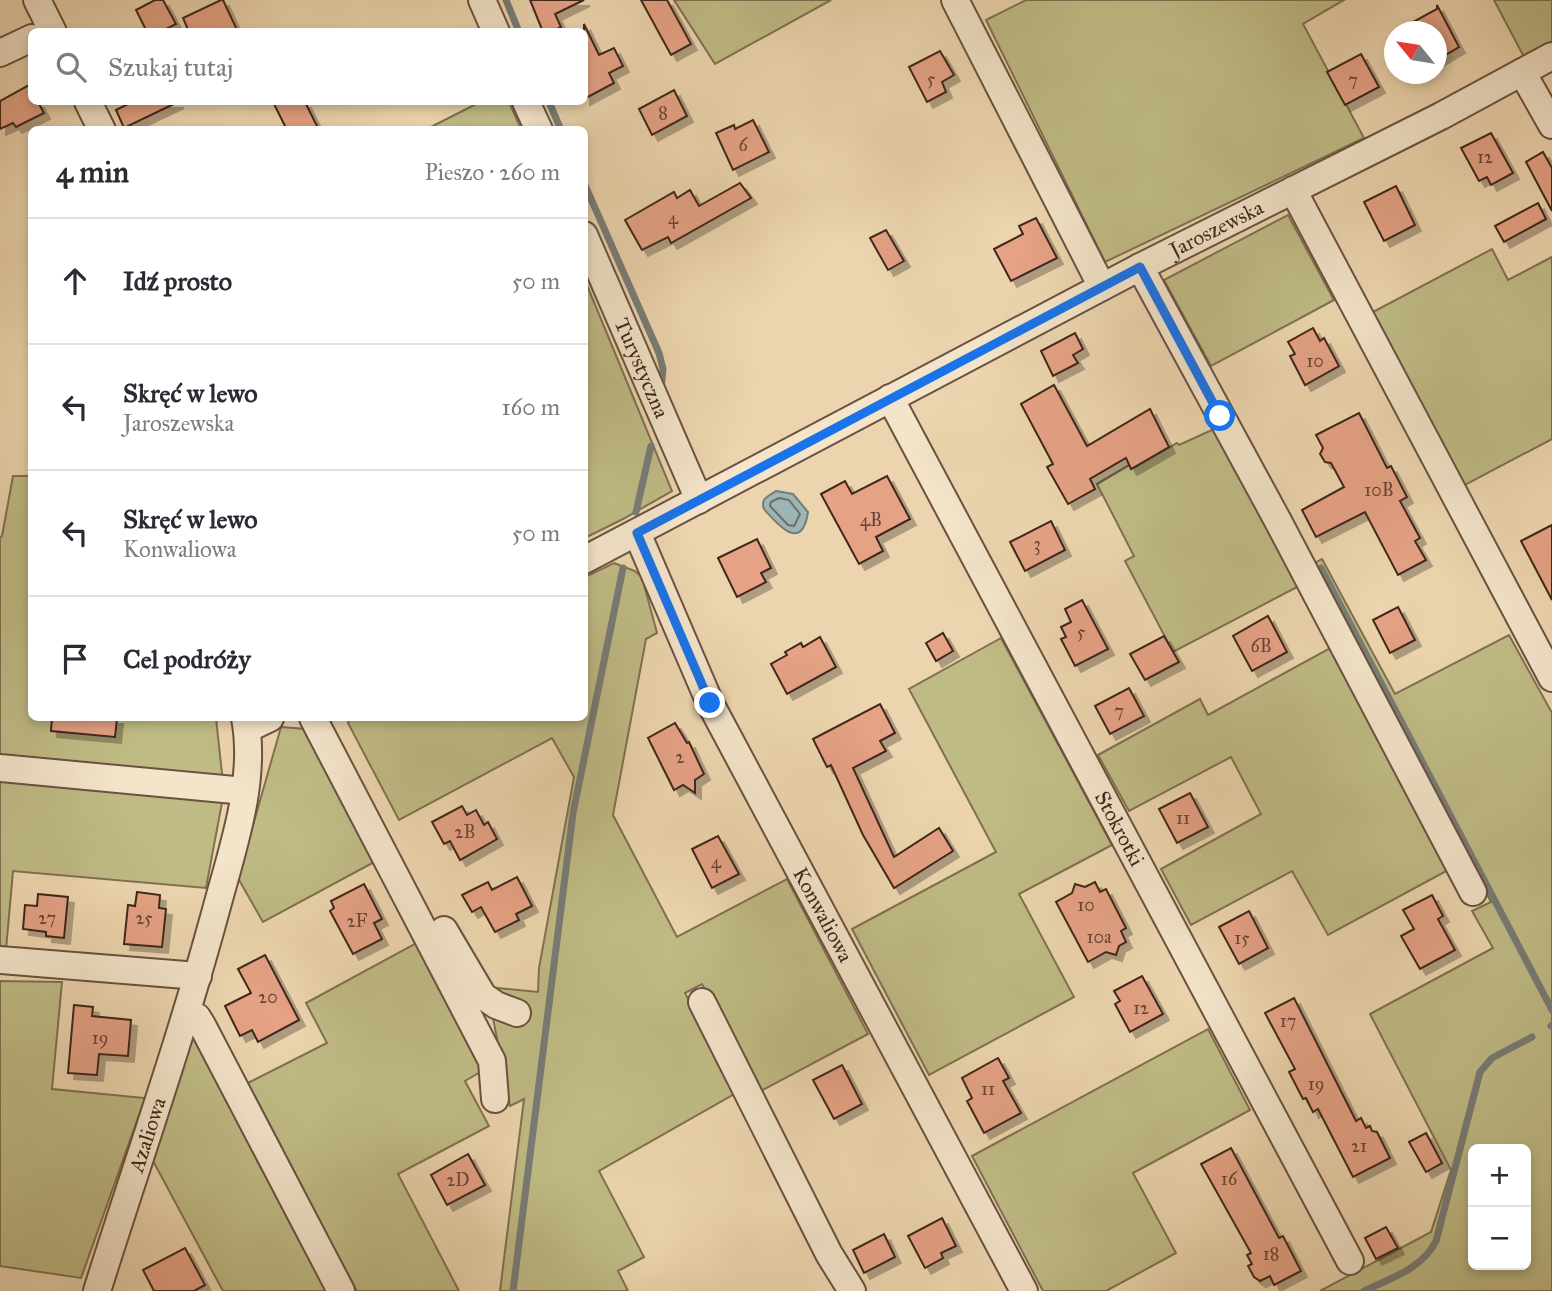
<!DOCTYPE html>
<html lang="pl">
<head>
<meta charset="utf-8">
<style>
  :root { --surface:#fff; --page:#f2f2f3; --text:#2b2b33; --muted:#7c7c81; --line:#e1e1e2 }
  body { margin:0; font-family:"IM FELL Great Primer",serif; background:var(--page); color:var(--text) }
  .controls { position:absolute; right:21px; bottom:21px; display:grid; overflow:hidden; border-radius:10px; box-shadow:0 4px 10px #0003 }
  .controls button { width:63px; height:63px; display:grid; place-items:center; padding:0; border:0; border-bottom:2px solid var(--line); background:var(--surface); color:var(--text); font:35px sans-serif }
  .compass { position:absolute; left:1384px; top:21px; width:63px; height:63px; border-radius:50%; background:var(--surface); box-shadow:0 4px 10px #0003; rotate:300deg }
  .stop { position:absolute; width:21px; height:21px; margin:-16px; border:5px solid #1a73e8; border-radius:50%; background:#fff }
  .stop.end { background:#1a73e8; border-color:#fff; box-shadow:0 2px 7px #0008 }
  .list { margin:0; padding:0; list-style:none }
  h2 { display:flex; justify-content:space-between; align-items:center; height:91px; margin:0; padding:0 28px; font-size:30px }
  h2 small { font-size:23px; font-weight:400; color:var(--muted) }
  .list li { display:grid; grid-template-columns:46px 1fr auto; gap:21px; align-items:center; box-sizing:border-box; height:126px; padding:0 28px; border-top:2px solid var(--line) }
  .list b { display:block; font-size:26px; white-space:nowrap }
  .list p { margin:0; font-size:23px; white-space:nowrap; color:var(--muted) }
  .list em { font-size:23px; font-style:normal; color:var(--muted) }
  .icon { flex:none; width:38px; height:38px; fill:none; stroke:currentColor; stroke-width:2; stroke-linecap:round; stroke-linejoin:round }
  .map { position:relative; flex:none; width:1552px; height:1291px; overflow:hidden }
  .search { position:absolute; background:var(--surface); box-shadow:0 4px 10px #0003; left:28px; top:28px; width:560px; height:77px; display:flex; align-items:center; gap:18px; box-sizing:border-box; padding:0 24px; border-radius:10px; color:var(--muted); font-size:26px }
  .panel { position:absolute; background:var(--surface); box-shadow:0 4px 10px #0003; left:28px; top:126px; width:560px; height:595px; border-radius:10px }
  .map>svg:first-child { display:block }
  .green { fill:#bfbb85; stroke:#807050; stroke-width:2; fill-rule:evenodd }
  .water { fill:#9db6b5; stroke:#787c77; stroke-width:2 }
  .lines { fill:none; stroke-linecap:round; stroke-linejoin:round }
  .shore { stroke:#6e6e68; stroke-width:2 }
  .stream { stroke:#787c77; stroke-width:7 }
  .building { fill:#e5a285; stroke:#40251b; stroke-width:2; filter:url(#shadow) }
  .minor-casing { stroke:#6b5140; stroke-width:30 }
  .minor { stroke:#f3e4ca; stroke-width:26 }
  .route { stroke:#1a73e8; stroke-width:9 }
  .labels { text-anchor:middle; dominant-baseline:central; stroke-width:7; stroke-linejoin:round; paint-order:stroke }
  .number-label { font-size:18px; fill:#694436 }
  .street-label { font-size:21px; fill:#40251b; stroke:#f3e4ca }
</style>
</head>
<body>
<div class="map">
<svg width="1552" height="1291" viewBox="0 0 1552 1291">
  <defs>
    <filter id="shadow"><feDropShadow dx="6" dy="6" stdDeviation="0" flood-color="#0004"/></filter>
  </defs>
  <rect width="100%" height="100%" fill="#ecd5ae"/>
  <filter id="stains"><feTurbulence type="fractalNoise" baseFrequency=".00286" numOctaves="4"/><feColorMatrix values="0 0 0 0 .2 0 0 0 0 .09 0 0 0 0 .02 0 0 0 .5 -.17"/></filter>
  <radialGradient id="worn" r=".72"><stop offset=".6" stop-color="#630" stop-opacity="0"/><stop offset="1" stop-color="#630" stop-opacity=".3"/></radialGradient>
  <g class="green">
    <path d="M674,0H831L715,64Z"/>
    <path d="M1026,0H1344L1303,24L1364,138L1105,262L986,20Z"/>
    <path d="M1494,0H1552V42L1524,57Z"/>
    <path d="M480,102H509L521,129H427Z"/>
    <path d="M1288,215L1334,300L1211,366L1164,280Z"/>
    <path d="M1492,249L1508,280L1552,257V439L1463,486L1373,312Z"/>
    <path d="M584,278L672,491L623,519L585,538Z"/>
    <path d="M1214,429L1299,586L1173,652L1125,561L1134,556L1097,484L1129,465L1132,469L1177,443L1179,445Z"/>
    <path d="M13,476H31L32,718H216L224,792L206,888L13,871L6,950L0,949V537L2,536Z"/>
    <path d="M1322,559L1395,694L1509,635L1552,713V1291H1320L1431,1232L1451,1170L1370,1014L1493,948L1472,911L1491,902L1313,564ZM1473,1149H1526V1265H1473Z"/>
    <path d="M614,563L635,571L642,577L657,633L646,639L613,815L677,937L787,879L868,1034L759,1092L702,984L685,993L736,1093L599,1171L644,1257L618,1271L628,1291H500L524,1099L510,1106L487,987L538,992L539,968L574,777L552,738L399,820L348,723L350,718H584L585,577Z"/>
    <path d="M1001,638L1112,845L1019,894L1074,997L929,1075L852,929L996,852L909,689Z"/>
    <path d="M1332,647L1450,869L1328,935L1292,871L1191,925L1161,869L1261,814L1231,757L1129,811L1098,755L1200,699L1208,715Z"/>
    <path d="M281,727L307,729L378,860L263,922L238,878Z"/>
    <path d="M420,941L487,1068L465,1081L489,1126L398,1174L459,1291H357L246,1084L327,1043L306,1003Z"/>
    <path d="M0,981L62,982L52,1089L145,1098L81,1278L0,1266Z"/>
    <path d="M1208,1029L1250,1110L1133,1173L1176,1253L1106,1291H1043L972,1156Z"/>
    <path d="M192,1038H198L332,1291H223L153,1161Z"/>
  </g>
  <path class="water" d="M776,491L793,494L808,512C802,553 778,525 764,509C760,499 768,496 776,491Z"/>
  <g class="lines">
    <path class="shore" d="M779,498L789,500L800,514L794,526L788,525L770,506L771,502Z"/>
    <g class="stream">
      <path d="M506,0L519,32"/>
      <path d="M549,102L561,130"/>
      <path d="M584,183L659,353L663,369L661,389"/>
      <path d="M636,512L651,446"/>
      <path d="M1321,568L1552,1010"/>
      <path d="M1551,1026L1552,1025"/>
      <path d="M513,1291L573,813L623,568"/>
      <path d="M1364,1291C1391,1278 1422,1269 1436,1241L1480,1072L1492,1058L1532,1037"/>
    </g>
  </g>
  <g class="building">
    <path d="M155,0H163L176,24L160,32H147L136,10Z"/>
    <path d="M221,0H223L238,32H189L183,18Z"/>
    <path d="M530,0H584L555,14L561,27L551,32H543Z"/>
    <path d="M641,0H667L691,44L671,55Z"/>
    <path d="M1437,5L1459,47L1437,60V32H1395L1437,9Z"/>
    <path d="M584,24L599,55L614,48L623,66L609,73L614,83L584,99Z"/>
    <path d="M940,51L954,75L942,82L946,92L927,102L909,67Z"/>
    <path d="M1361,54L1379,87L1345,105L1327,72Z"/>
    <path d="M29,85L32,102H38L44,113L16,127L13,123L0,129V101Z"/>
    <path d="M674,90L687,116L652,135L639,109Z"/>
    <path d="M132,102H178L124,128L116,110Z"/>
    <path d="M273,102H305L319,130H287Z"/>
    <path d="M753,120L769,152L733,170L716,133L734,125L735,129Z"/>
    <path d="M1491,133L1513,173L1491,185L1487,177L1479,181L1461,148Z"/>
    <path d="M1543,152L1552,168V211L1526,162Z"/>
    <path d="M740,183L751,198L671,243L668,237L642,250L625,220L674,192L677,198L690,190L699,206Z"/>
    <path d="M1396,186L1415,225L1384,241L1364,202Z"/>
    <path d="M1538,203L1546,219L1504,242L1495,226Z"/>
    <path d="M1036,218L1057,258L1011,281L994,249L1023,234L1019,226Z"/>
    <path d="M886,230L904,261L888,270L870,238Z"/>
    <path d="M1313,328L1320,341L1324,338L1339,366L1305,385L1290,356L1295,354L1288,342Z"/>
    <path d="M1075,333L1083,349L1073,355L1078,363L1053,376L1041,351Z"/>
    <path d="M1054,385L1087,446L1150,409L1169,447L1131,469L1126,458L1090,479L1095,489L1068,504L1047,467L1053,464L1021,404Z"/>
    <path d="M1359,413L1387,468L1391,466L1407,497L1400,501L1420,538L1415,541L1426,560L1398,575L1365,512L1316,537L1302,510L1344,487L1331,463L1325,462L1320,454L1323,448L1316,435Z"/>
    <path d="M887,476L910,519L876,537L883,551L859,564L821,494L845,481L852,494Z"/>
    <path d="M1051,521L1065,550L1025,571L1010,542Z"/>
    <path d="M1552,525V600L1521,541Z"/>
    <path d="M757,539L771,568L761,573L766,582L737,597L718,558Z"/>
    <path d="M1082,600L1108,649L1075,666L1061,639L1066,637L1061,627L1071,622L1065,609Z"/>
    <path d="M1398,607L1415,640L1390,653L1373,620Z"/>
    <path d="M1268,616L1287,652L1252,671L1233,636Z"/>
    <path d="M943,633L953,651L936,661L926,643Z"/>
    <path d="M1164,636L1179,662L1145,680L1130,654Z"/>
    <path d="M820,637L836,667L787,694L771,664L787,655L785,652L801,643L803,647Z"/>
    <path d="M1129,688L1144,716L1110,734L1095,706Z"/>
    <path d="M880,704L895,733L880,741L886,751L853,768L894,857L939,828L953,851L894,888L863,835L831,765L827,767L813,739Z"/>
    <path d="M52,718H117L115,737L51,731Z"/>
    <path d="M675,723L687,743L689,742L704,774L695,780V793L683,785L674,790L648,738Z"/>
    <path d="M1190,793L1208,827L1177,843L1159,809Z"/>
    <path d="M462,806L467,815L476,810L484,825L488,822L497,839L460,860L450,841L444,844L432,822Z"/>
    <path d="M718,836L739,874L712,888L692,849Z"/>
    <path d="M517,877L532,906L516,914L519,920L495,932L481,907L472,912L462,895L488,882L492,890Z"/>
    <path d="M1095,882L1100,892L1106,889L1126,928L1121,931L1126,942L1119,946L1116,955L1106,952L1088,962L1056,902L1072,893L1075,884L1085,887Z"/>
    <path d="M364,884L382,919L374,923L382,939L353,954L330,911L334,908L331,901Z"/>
    <path d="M137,892L160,895L159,908L166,909L162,947L124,944L128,905L135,906Z"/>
    <path d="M38,894L68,897L64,938L46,936V932L23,929L25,905L37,906Z"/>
    <path d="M1432,895L1443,916L1438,919L1455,950L1420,969L1401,936L1414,929L1403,910Z"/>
    <path d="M1249,911L1268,948L1239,964L1219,927Z"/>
    <path d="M265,955L299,1020L258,1042L252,1030L240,1036L225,1006L251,993L238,969Z"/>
    <path d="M1142,976L1163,1014L1130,1032L1115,1004L1120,1001L1114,991Z"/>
    <path d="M1294,998L1356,1121L1361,1118L1366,1128L1370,1126L1372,1131L1377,1132L1390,1158L1353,1177L1318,1109L1313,1112L1306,1098L1303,1099L1289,1072L1295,1069L1265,1013Z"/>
    <path d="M74,1005L93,1007L92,1016L131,1020L128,1056L99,1054L97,1075L68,1073Z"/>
    <path d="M998,1058L1009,1078L1003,1081L1021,1113L984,1133L967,1101L972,1098L962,1078Z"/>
    <path d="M842,1065L862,1104L834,1119L813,1080Z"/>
    <path d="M1426,1133L1442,1163L1426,1172L1409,1142Z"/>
    <path d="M1231,1148L1279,1238L1283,1236L1301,1271L1274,1285L1270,1276L1260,1281L1254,1277L1248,1266L1252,1264L1247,1255L1251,1253L1201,1164Z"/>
    <path d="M468,1154L485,1185L447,1205L431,1175Z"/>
    <path d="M942,1218L956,1246L941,1253L943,1258L925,1268L908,1236Z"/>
    <path d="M1386,1227L1398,1248L1376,1259L1365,1238Z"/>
    <path d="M884,1234L895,1257L864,1273L853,1250Z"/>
    <path d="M185,1248L205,1285L194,1291H154L143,1270Z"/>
  </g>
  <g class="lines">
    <g class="minor-casing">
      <g id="minor">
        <path d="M37,0L53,32"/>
        <path d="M482,0L496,32"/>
        <path d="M955,0L1102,287"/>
        <path d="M0,53L32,38"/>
        <path d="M1522,72L1552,125"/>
        <path d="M88,102L102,130"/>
        <path d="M526,102L539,130"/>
        <path d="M1293,190L1552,678"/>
        <path id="s1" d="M584,235L699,500"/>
        <path d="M1140,267L1278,521L1473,892"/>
        <path id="s2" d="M890,398L1350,1261"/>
        <path id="s3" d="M637,533L710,703L1024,1291"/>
        <path id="s4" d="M584,560L1140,267L1441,116L1552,56"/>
        <path d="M313,718L492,1061L495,1099"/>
        <path d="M247,729L270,718"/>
        <path d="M0,768L245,791"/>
        <path d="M444,930L483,996L496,1005L517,1013"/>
        <path d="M0,960L198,976"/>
        <path d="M702,1002L829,1254L852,1291"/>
        <path d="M187,1011L197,1017L202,1025L341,1291"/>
        <path id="s5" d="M97,1291C137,1164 181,1039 216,910C232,850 257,781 245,718"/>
      </g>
    </g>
    <use href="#minor" class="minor"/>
  </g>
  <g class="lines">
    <path class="route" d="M710,703L637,533L1140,267L1220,416"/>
  </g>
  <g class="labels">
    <g class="number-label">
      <text x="931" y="79">5</text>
      <text x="1353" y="80">7</text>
      <text x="663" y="113">8</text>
      <text x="743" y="145">6</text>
      <text x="1485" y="157">12</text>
      <text x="673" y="218">4</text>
      <text x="1315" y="361">10</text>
      <text x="1379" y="490">10B</text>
      <text x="871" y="520">4B</text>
      <text x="1037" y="544">3</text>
      <text x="1081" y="632">5</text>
      <text x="1261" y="646">6B</text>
      <text x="1119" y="711">7</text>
      <text x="680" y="757">2</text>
      <text x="1183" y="818">11</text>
      <text x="465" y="832">2B</text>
      <text x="716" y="862">4</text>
      <text x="1086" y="905">10</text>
      <text x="47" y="918">27</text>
      <text x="144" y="918">25</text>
      <text x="357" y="921">2F</text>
      <text x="1099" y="937">10a</text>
      <text x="1242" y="938">15</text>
      <text x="268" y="997">20</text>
      <text x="1141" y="1008">12</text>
      <text x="1288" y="1021">17</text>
      <text x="100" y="1038">19</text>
      <text x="1316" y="1084">19</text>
      <text x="988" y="1089">11</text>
      <text x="1359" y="1146">21</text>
      <text x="1229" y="1179">16</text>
      <text x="458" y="1180">2D</text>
      <text x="1271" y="1254">18</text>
    </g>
    <g class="street-label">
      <text stroke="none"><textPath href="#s4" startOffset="714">Jaroszewska</textPath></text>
      <text stroke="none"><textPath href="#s1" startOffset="145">Turystyczna</textPath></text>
      <text stroke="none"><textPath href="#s2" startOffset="488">Stokrotki</textPath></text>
      <text stroke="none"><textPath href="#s3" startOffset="425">Konwaliowa</textPath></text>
      <text stroke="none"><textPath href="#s5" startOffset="164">Azaliowa</textPath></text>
    </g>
  </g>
  <rect width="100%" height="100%" filter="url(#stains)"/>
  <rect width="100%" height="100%" fill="url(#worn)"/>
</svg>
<div class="controls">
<button>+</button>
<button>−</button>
</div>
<svg class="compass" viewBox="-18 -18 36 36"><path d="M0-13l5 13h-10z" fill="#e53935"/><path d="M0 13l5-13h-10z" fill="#7c7c81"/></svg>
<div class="stop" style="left:1220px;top:416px"></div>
<div class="stop end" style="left:710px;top:703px"></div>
<div class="search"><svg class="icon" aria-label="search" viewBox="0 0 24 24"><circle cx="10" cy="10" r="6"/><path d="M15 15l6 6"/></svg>Szukaj tutaj</div>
<section class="panel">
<h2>4 min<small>Pieszo · 260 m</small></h2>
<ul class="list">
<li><svg class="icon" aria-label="ahead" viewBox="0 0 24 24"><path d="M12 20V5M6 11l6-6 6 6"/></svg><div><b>Idź prosto</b></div><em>50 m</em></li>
<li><svg class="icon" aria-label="left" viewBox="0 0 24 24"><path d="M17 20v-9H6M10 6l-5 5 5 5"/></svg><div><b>Skręć w lewo</b><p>Jaroszewska</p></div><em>160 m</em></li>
<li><svg class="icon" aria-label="left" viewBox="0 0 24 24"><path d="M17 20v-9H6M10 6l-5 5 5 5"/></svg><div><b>Skręć w lewo</b><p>Konwaliowa</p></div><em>50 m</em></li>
<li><svg class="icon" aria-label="arrive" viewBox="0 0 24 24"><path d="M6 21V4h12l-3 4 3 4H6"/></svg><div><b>Cel podróży</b></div></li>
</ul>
</section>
</div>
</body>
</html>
